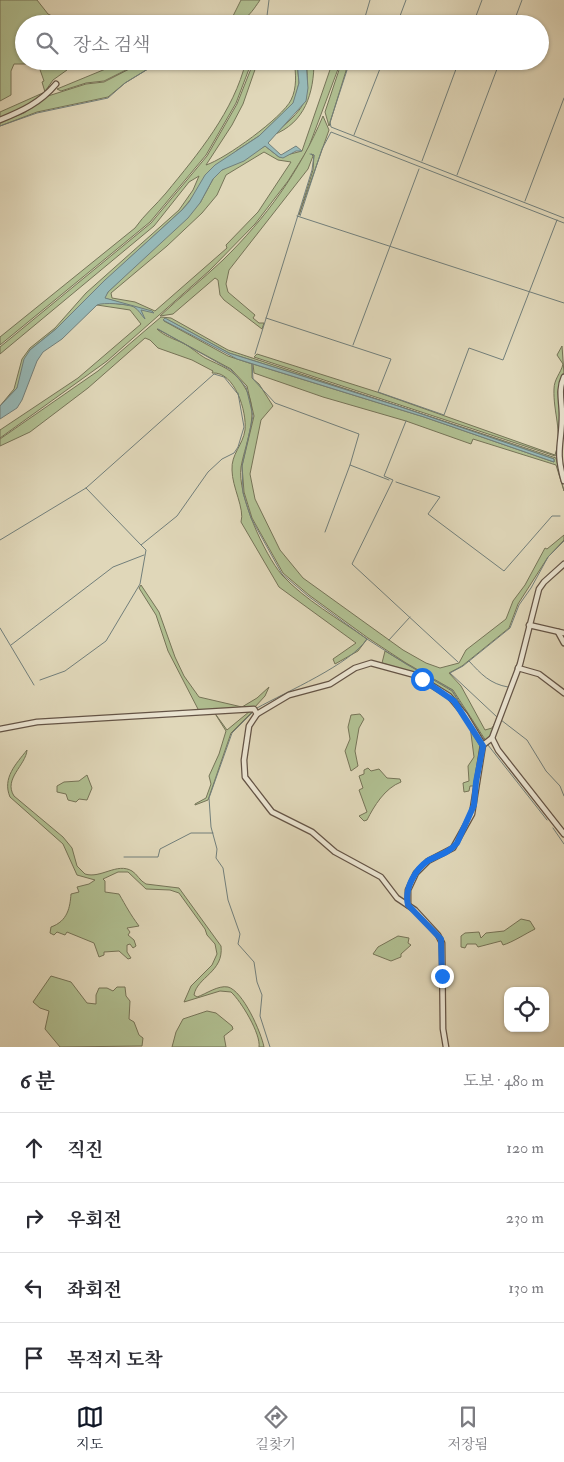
<!DOCTYPE html>
<html lang="ko">
<head>
<meta charset="utf-8">
<style>
  :root { --surface:#fff; --page:#f7f7f7; --text:#2b2b33; --muted:#7c7c81; --line:#e1e1e2; --accent:#111827 }
  body { margin:0; font-family:"IM FELL Double Pica","Noto Serif KR",serif; background:var(--page); color:var(--text) }
  .controls { position:absolute; right:15px; bottom:15px; display:grid; overflow:hidden; border-radius:10px; box-shadow:0 1px 4px #0004 }
  .controls button { width:45px; height:45px; display:grid; place-items:center; padding:0; border:0; border-bottom:1px solid var(--line); background:var(--surface); color:var(--text); font:25px sans-serif }
  .stop { position:absolute; width:15px; height:15px; margin:-11px; border:4px solid #1a73e8; border-radius:50%; background:#fff }
  .stop.end { background:#1a73e8; border-color:#fff; box-shadow:0 1px 5px #0008 }
  .list { margin:0; padding:0; list-style:none }
  h2 { display:flex; justify-content:space-between; align-items:center; height:65px; margin:0; padding:0 20px; font-size:21px }
  h2 small { font-size:16px; font-weight:400; color:var(--muted) }
  .list li { display:grid; grid-template-columns:32px 1fr auto; gap:15px; align-items:center; box-sizing:border-box; height:70px; padding:0 20px; border-top:1px solid var(--line) }
  .list b { display:block; font-size:19px; white-space:nowrap }
  .list em { font-size:16px; font-style:normal; color:var(--muted) }
  .icon { flex:none; width:28px; height:28px; fill:none; stroke:currentColor; stroke-width:2; stroke-linecap:round; stroke-linejoin:round }
  .map { position:relative; flex:none; width:564px; height:1047px; overflow:hidden }
  .search { position:absolute; background:var(--surface); box-shadow:0 1px 4px #0004; left:15px; right:15px; top:15px; height:55px; display:flex; align-items:center; gap:12px; box-sizing:border-box; padding:0 18px; border-radius:28px; color:var(--muted); font-size:19px }
  .sheet { height:345px; background:var(--surface) }
  nav { display:flex; justify-content:space-around; align-items:center; box-sizing:border-box; height:70px; border-top:1px solid var(--line); background:var(--surface); font-size:14px; color:var(--muted) }
  nav a { display:grid; justify-items:center; gap:2px }
  nav .on { color:var(--accent) }
  .map>svg:first-child { display:block }
  .green { fill:#b0bf91; stroke:#767458; fill-rule:evenodd }
  .water { fill:#96b8b7; stroke:#727f7b }
  .lines { fill:none; stroke-linecap:round; stroke-linejoin:round }
  .stream { stroke:#727f7b; stroke-width:1 }
  .street-casing { stroke:#645446; stroke-width:7 }
  .street { stroke:#ebe5d2; stroke-width:4.5 }
  .route { stroke:#1a73e8; stroke-width:6 }
</style>
</head>
<body>
<div class="map">
<svg width="564" height="1047" viewBox="0 0 564 1047">
  <rect width="100%" height="100%" fill="#e0d7b9"/>
  <filter id="stains"><feTurbulence type="fractalNoise" baseFrequency=".004" numOctaves="4"/><feColorMatrix values="0 0 0 0 .2 0 0 0 0 .09 0 0 0 0 .02 0 0 0 .5 -.17"/></filter>
  <radialGradient id="worn" r=".72"><stop offset=".6" stop-color="#630" stop-opacity="0"/><stop offset="1" stop-color="#630" stop-opacity=".3"/></radialGradient>
  <g class="green">
    <path d="M0,0H37L48,14L66,23L84,19L93,24H24V61H68L67,70L53,80L39,100L0,120V112L45,92L42,82L44,81L38,64H14L11,71V95L0,101Z"/>
    <path d="M241,0H260C248,18 243,24 220,24L231,20Z"/>
    <path d="M125,61H144L104,81L86,83L61,91L57,89Z"/>
    <path d="M145,61H161L125,83L108,97L37,112L0,126V122L24,113L48,96L86,84L104,82Z"/>
    <path d="M246,61H252L236,103L206,155L150,222L0,345V337L135,228C144,215 156,205 166,193C198,154 234,111 246,61Z"/>
    <path d="M254,61H258L243,104L232,125L206,165C225,159 282,118 291,100C297,88 296,74 294,61H297L299,83L294,103L259,136L236,151L195,194L182,210L123,264L56,329L30,350L17,388L0,406L14,389L22,359L30,348L55,328L86,293L179,210L193,190L199,176L189,182L154,226L0,354V347L151,223L207,156L237,104Z"/>
    <path d="M306,61H314C314,93 305,123 273,135C304,108 311,104 306,61Z"/>
    <path d="M333,61H341L308,149L288,181L255,224L209,271L107,361L0,438V430L78,378L141,324L130,310L97,305L102,302L128,305L104,298L108,292L200,203L213,179L222,170L265,146L279,157L302,151ZM264,152L278,160L291,162L258,212L226,245L227,248L155,311L135,302L112,298L111,293L167,246L202,213L217,195L226,175Z"/>
    <path d="M342,61H349L329,126L325,112Z"/>
    <path d="M323,116L329,130L299,215L313,170L314,155L311,154L313,156L308,169L229,270L226,284L228,292L255,315L253,318L259,323H264L262,329L224,300L220,295L218,280L215,278L173,314L160,316C180,297 203,279 223,260C266,218 300,171 323,116Z"/>
    <path d="M161,317L171,318L228,350L556,458L564,491L556,465L473,439L471,444L406,421L323,397L254,373L253,364L424,417L551,461L554,462V459L398,406L229,353L172,322L165,319L164,321L228,356L252,364V378L259,384L273,406L261,420L250,474L255,499L280,550L303,578L403,650L426,663L440,668L459,663L466,650L506,619L513,601L525,585L545,548L547,549L564,535V540L548,557L518,604L509,628L462,666L449,673L461,686L485,730L492,728L498,718L491,736L486,741L453,690L406,663L368,638L309,595L283,573L252,518L244,492L242,466L254,416L247,386L231,369L157,329C164,336 174,339 183,343C191,347 198,354 205,358C221,366 235,370 244,386C261,412 246,440 241,467C237,494 264,554 282,575C305,600 339,619 367,639L358,651L335,664L333,659L356,643L279,587L241,522C245,509 232,487 232,470C231,454 243,445 245,430C247,412 235,371 212,373L213,371L192,360L158,348L150,340L145,338L88,388L30,432L0,446V439L98,371Z"/>
    <path d="M562,346L564,374L558,392L561,418L557,455L555,456L254,357L257,354L377,392L555,455C563,431 553,413 554,389C554,379 561,373 563,364L557,355Z"/>
    <path d="M141,585L159,612L175,657L184,676L199,697L242,707L257,698L269,687L265,696L254,708L199,711L168,651L156,615L139,588Z"/>
    <path d="M385,651L452,691L484,742L448,693L416,673L382,663Z"/>
    <path d="M250,711L252,712L231,733L208,800L195,805V804L206,798L211,784L209,776L219,754L226,731L214,712L227,730Z"/>
    <path d="M360,714L364,719L359,728L355,751L358,766L351,771L345,751L350,739L348,727L351,715Z"/>
    <path d="M470,726L482,746L475,786H470L469,791L464,792L463,783L469,781L468,766L474,757Z"/>
    <path d="M27,750C26,765 3,779 14,796L63,837L72,848L77,866L85,874C101,879 117,862 132,871C137,874 140,881 146,884L179,888L221,946C224,972 197,977 194,995L197,997C206,994 218,985 228,987C243,991 261,1032 264,1047H259C261,1034 241,1001 231,992L220,991L184,1002L191,986L212,965L217,954L215,944L207,935L205,929L179,893L170,890L146,889L128,872H118L103,879L105,881V892L119,894C126,906 130,914 139,926L127,928L130,932L128,935L134,940L136,946L133,948L130,944L127,945V952L131,958L128,959L119,951L104,952V955L99,957L94,943L67,932L65,935L57,932L54,935L50,933L51,927C68,921 70,907 71,894L79,892L77,887L89,884L95,880L77,875L63,844L10,797C2,778 16,764 27,750Z"/>
    <path d="M368,768L371,771L379,769L387,778L400,779L401,782C385,788 374,806 367,820L364,821L359,816L367,812L359,790L363,788L359,776L364,774V770Z"/>
    <path d="M87,775L92,788L87,800L79,799L76,802L68,800L66,794L57,792V786L64,782L79,781Z"/>
    <path d="M521,919L530,921L535,929C525,934 513,942 503,945L501,941L478,947L476,944H467L465,948L461,947V936L465,933L479,932L481,938L486,933L504,931Z"/>
    <path d="M398,936L409,938L408,943L411,945L401,954V957L391,961L373,954L378,947Z"/>
    <path d="M51,976L71,982L87,1003L96,1004V995L99,988H107L113,991L117,987H125L126,996L130,1001L129,1019L134,1022L139,1035L143,1038L142,1046L60,1047L45,1029L49,1011L40,1008L33,1002Z"/>
    <path d="M207,1011L216,1013L232,1026L233,1029L224,1036L226,1047H172L176,1032L183,1019Z"/>
  </g>
  <g class="water">
    <path d="M297,61H306L308,88L306,101L268,143L281,155L296,146L302,151H296L283,158L279,157L265,146L244,161L222,170L213,179L200,203L188,218L108,292L105,298L152,311L154,313L141,310L145,319C141,315 139,310 134,307C128,304 103,302 97,305L62,339L43,352L37,361L22,400L17,408L0,419V406L17,388L24,359L30,350L56,329L105,280L182,210L189,202L205,175L215,165L259,136L293,103L299,83Z"/>
    <path d="M165,318L229,353L398,406L554,459V462L424,417L237,359L163,320Z"/>
  </g>
  <g class="lines">
    <g class="stream">
      <path d="M267,16L269,0"/>
      <path d="M243,24L253,18"/>
      <path d="M363,24L370,0"/>
      <path d="M397,24L406,0"/>
      <path d="M473,24L482,0"/>
      <path d="M513,24L522,0"/>
      <path d="M350,61L330,122L331,127L564,218"/>
      <path d="M0,126L37,113L108,98L125,83L161,61"/>
      <path d="M354,135L383,61"/>
      <path d="M422,161L459,61"/>
      <path d="M457,175L500,61"/>
      <path d="M525,201L564,98"/>
      <path d="M297,216L564,303"/>
      <path d="M300,216L322,149L331,132L564,223"/>
      <path d="M266,318L391,359L378,392L444,415L469,348L503,360L557,220"/>
      <path d="M158,329L231,370L246,387L253,416L242,466L243,493L251,518L282,574L308,596L367,639L406,664L452,690L485,741"/>
      <path d="M353,345L419,169"/>
      <path d="M255,354L312,170L314,155L310,154"/>
      <path d="M252,364L253,379L275,403L359,434L350,465L389,480"/>
      <path d="M406,421L384,476L393,480L352,564L458,662"/>
      <path d="M396,482L440,497L428,514L504,571L552,516H560"/>
      <path d="M86,488L141,545L177,516L208,472L222,459L234,453L238,447L244,427L238,393"/>
      <path d="M325,532L350,465"/>
      <path d="M0,540L86,488L214,374L224,377L237,393"/>
      <path d="M0,628L34,685"/>
      <path d="M389,640L410,617"/>
      <path d="M11,645L113,567L144,555"/>
      <path d="M469,661C481,674 490,684 508,687"/>
      <path d="M40,680L65,671L106,641L140,584L146,550L141,545"/>
      <path d="M257,708C286,692 351,664 367,639"/>
      <path d="M253,712L232,733L209,798L211,827L217,849L216,858L223,868L228,900L240,934L238,944L254,962L257,982L262,995L260,1016L270,1047"/>
      <path d="M497,717L450,673L463,666L510,628L519,605L531,588L548,557L564,541"/>
      <path d="M501,720L527,740L546,771L560,786L564,796"/>
      <path d="M488,745L547,820"/>
      <path d="M553,828L564,844"/>
      <path d="M124,857H158L160,849L191,833H213"/>
    </g>
    <g class="street-casing">
      <g id="street">
        <path d="M0,120C22,111 40,103 56,84"/>
        <path d="M564,377C558,390 562,401 562,415C562,444 555,450 564,481"/>
        <path d="M564,564L544,582L539,589L520,664L492,738L498,750L564,834"/>
        <path d="M529,625L564,633"/>
        <path d="M558,632L564,643"/>
        <path d="M518,668L539,674L564,693"/>
        <path d="M0,729L37,722L254,709L257,714"/>
        <path d="M408,905V890L416,873L428,861L453,848L472,814L483,745L492,738"/>
        <path d="M446,1047L443,1029L442,943L438,935L415,910L397,898L381,877L335,852L312,832L272,812L245,777L244,760L249,726L257,714L289,695L330,684L355,668L371,663L415,675L449,696L465,715L483,745"/>
      </g>
    </g>
    <use href="#street" class="street"/>
  </g>
  <g class="lines">
    <path class="route" d="M422,679L454,701L483,746L476,782L474,805L457,843C449,853 439,855 429,860C415,869 404,889 408,905L441,939L442,976"/>
  </g>
  <rect width="100%" height="100%" filter="url(#stains)"/>
  <rect width="100%" height="100%" fill="url(#worn)"/>
</svg>
<div class="controls">
<button><svg class="icon" aria-label="locate" viewBox="0 0 24 24"><circle cx="12" cy="12" r="6"/><path d="M12 2v4M12 18v4M2 12h4M18 12h4"/></svg></button>
</div>
<div class="stop" style="left:422px;top:679px"></div>
<div class="stop end" style="left:442px;top:976px"></div>
<div class="search"><svg class="icon" aria-label="search" viewBox="0 0 24 24"><circle cx="10" cy="10" r="6"/><path d="M15 15l6 6"/></svg>장소 검색</div>
</div>
<section class="sheet">
<h2>6 분<small>도보 · 480 m</small></h2>
<ul class="list">
<li><svg class="icon" aria-label="ahead" viewBox="0 0 24 24"><path d="M12 20V5M6 11l6-6 6 6"/></svg><div><b>직진</b></div><em>120 m</em></li>
<li><svg class="icon" aria-label="right" viewBox="0 0 24 24"><path d="M7 20v-9h11M14 6l5 5-5 5"/></svg><div><b>우회전</b></div><em>230 m</em></li>
<li><svg class="icon" aria-label="left" viewBox="0 0 24 24"><path d="M17 20v-9H6M10 6l-5 5 5 5"/></svg><div><b>좌회전</b></div><em>130 m</em></li>
<li><svg class="icon" aria-label="arrive" viewBox="0 0 24 24"><path d="M6 21V4h12l-3 4 3 4H6"/></svg><div><b>목적지 도착</b></div></li>
</ul>
</section>
<nav>
<a class="on"><svg class="icon" aria-label="map" viewBox="0 0 24 24"><path d="M3 6l6-2 6 2 6-2v14l-6 2-6-2-6 2zM9 4v14M15 6v14"/></svg>지도</a>
<a><svg class="icon" aria-label="directions" viewBox="0 0 24 24"><path d="M12 3l9 9-9 9-9-9zM9 14v-3h6M13 9l2 2-2 2"/></svg>길찾기</a>
<a><svg class="icon" aria-label="saved" viewBox="0 0 24 24"><path d="M7 4h10v16l-5-4-5 4z"/></svg>저장됨</a>
</nav>
</body>
</html>
